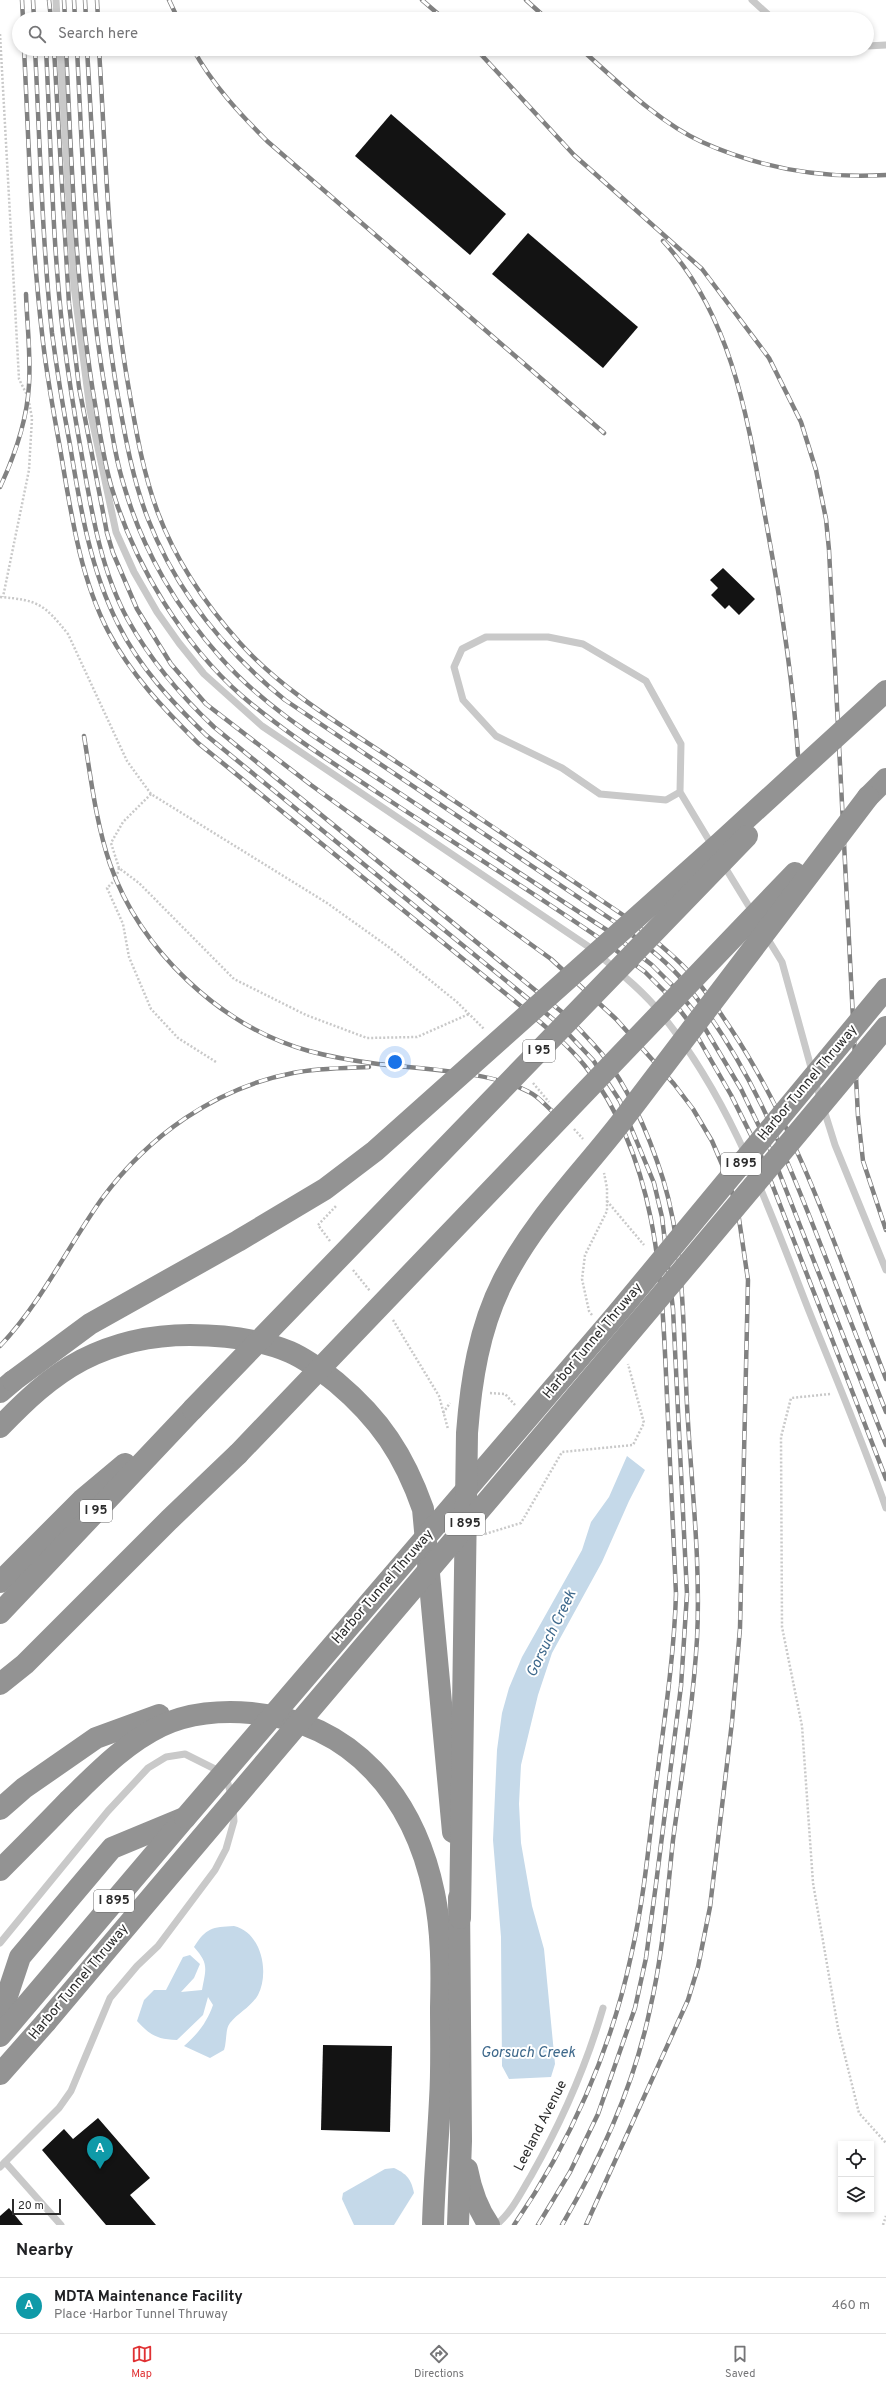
<!DOCTYPE html>
<html lang="en">
<head>
<meta charset="utf-8">
<style>
  :root { --surface:#fff; --page:#f2f2f2; --text:#202124; --muted:#757577; --line:#e0e0e0; --accent:#e03133 }
  body { margin:0; font-family:Overpass,sans-serif; background:var(--page); color:var(--text) }
  .controls { position:absolute; right:12px; bottom:12px; display:grid; overflow:hidden; border-radius:0px; box-shadow:0 2px 6px #0003 }
  .controls button { width:36px; height:36px; display:grid; place-items:center; padding:0; border:0; border-bottom:1px solid var(--line); background:var(--surface); color:var(--text); font:20px sans-serif }
  .scale { position:absolute; left:12px; bottom:10px; width:49px; box-sizing:border-box; padding-left:4px; border:2px solid #2c2c2c; border-top:0; font-size:11px; line-height:14px; white-space:nowrap; color:#2c2c2c; -webkit-text-stroke:3px #fff; paint-order:stroke }
  .you { position:absolute; left:395px; top:1062px; width:14px; height:14px; margin:-10px; border:3px solid #fff; border-radius:50%; background:#1a73e8; box-shadow:0 0 0 6px #1a73e833 }
  .badge { display:grid; place-items:center; width:26px; height:26px; border-radius:50%; background:var(--accent); color:#fff; font-size:13px; font-weight:700 }
  .pin { position:absolute; translate:-50% -33px; filter:drop-shadow(0 1px 2px #0008) }
  .pin::after { content:''; position:absolute; top:21px; width:14px; height:12px; background:inherit; clip-path:polygon(0 0,100% 0,50% 100%) }
  .list { margin:0; padding:0; list-style:none }
  h2 { display:flex; justify-content:space-between; align-items:center; height:52px; margin:0; padding:0 16px; font-size:17px }
  h2 small { font-size:13px; font-weight:400; color:var(--muted) }
  .list li { display:grid; grid-template-columns:26px 1fr auto; gap:12px; align-items:center; box-sizing:border-box; height:56px; padding:0 16px; border-top:1px solid var(--line) }
  .list b { display:block; font-size:15px; white-space:nowrap }
  .list p { margin:0; font-size:13px; white-space:nowrap; color:var(--muted) }
  .list em { font-size:13px; font-style:normal; color:var(--muted) }
  .icon { flex:none; width:22px; height:22px; fill:none; stroke:currentColor; stroke-width:2; stroke-linecap:round; stroke-linejoin:round }
  .map { position:relative; flex:none; width:886px; height:2225px; overflow:hidden }
  .search { position:absolute; background:var(--surface); box-shadow:0 2px 6px #0003; left:12px; right:12px; top:12px; height:44px; display:flex; align-items:center; gap:10px; box-sizing:border-box; padding:0 14px; border-radius:22px; color:var(--muted); font-size:15px }
  .sheet { height:108px; background:var(--surface) }
  nav { display:flex; justify-content:space-around; align-items:center; box-sizing:border-box; height:56px; border-top:1px solid var(--line); background:var(--surface); font-size:11px; color:var(--muted) }
  nav a { display:grid; justify-items:center; gap:2px }
  nav .on { color:var(--accent) }
  .map>svg:first-child { display:block }
  .water { fill:#c5d9e9 }
  .building { fill:#131313 }
  .lines { fill:none; stroke-linecap:round; stroke-linejoin:round }
  .path { stroke:#c9c9c9; stroke-width:2.5; stroke-dasharray:2 2; stroke-linecap:butt }
  .service { stroke:#c9c9c9; stroke-width:7 }
  .motorway { stroke:#939393; stroke-width:22 }
  .rail-casing { stroke:#818181; stroke-width:4.5 }
  .rail { stroke:#fff; stroke-width:3; stroke-dasharray:9; stroke-linecap:butt }
  .motorway-bridge { stroke:#939393; stroke-width:22 }
  .labels { text-anchor:middle; dominant-baseline:central; stroke-width:4; stroke-linejoin:round; paint-order:stroke }
  .shield { fill:#fff; stroke:#6b6b6b; stroke-width:1 }
  .shield-label { font-size:13px; font-weight:bold; fill:#2c2c2c }
  .street-label { font-size:14px; fill:#2c2c2c; stroke:#fff }
  .water-label { font-size:15px; font-style:italic; fill:#3d688b; stroke:#fff }
</style>
</head>
<body>
<div class="map">
<svg width="886" height="2225" viewBox="0 0 886 2225">
  <rect width="100%" height="100%" fill="#fff"/>
  <g class="water">
    <path d="M627,1456L645,1470L629,1501L602,1562L552,1653L538,1695L521,1765L519,1804L521,1843L532,1906L544,1949L555,2064L551,2077L509,2079L502,2066L501,1937L493,1840L497,1750L502,1713L509,1688L522,1657L582,1550L591,1522L609,1497Z"/>
    <path d="M234,1926C261,1932 270,1972 258,1995C251,2007 238,2013 230,2023C225,2029 227,2042 224,2050L210,2058L184,2046C198,2034 207,2022 213,2005L208,1997L203,2015L177,2040C157,2039 151,2036 137,2021L144,2000L154,1990H166L183,1957L190,1955L200,1964L194,1978L181,1992L202,1990C206,1968 209,1964 194,1947C206,1928 212,1927 234,1926Z"/>
    <path d="M394,2168C407,2174 411,2179 414,2193L394,2225H354L342,2199L343,2193L385,2169Z"/>
  </g>
  <g class="building">
    <path d="M391,114L506,214L470,255L355,156Z"/>
    <path d="M528,233L638,327L603,368L492,274Z"/>
    <path d="M723,568L755,599L739,615L729,605L725,609L711,595L718,588L710,580Z"/>
    <path d="M323,2045L392,2046L390,2132L321,2130Z"/>
    <path d="M98,2118L150,2178L130,2195L156,2225H106L42,2150L64,2129L73,2139Z"/>
    <path d="M9,2208L23,2225H0V2216Z"/>
  </g>
  <g class="lines">
    <g class="path">
      <path d="M0,34L19,379L28,397L32,418L29,470L3,597"/>
      <path d="M0,597C38,600 44,604 68,634L127,761L151,794L327,903L390,948L457,1002L484,1029"/>
      <path d="M151,794L123,822L111,843L119,868L139,883L234,979L306,1015L367,1038L417,1037L469,1014"/>
      <path d="M119,868L116,879L107,888L123,924L129,957L151,1009L178,1038L216,1062"/>
      <path d="M533,1083L549,1102"/>
      <path d="M574,1129L583,1139"/>
      <path d="M607,1201L644,1245"/>
      <path d="M330,1241L318,1225L337,1205"/>
      <path d="M353,1270L370,1291"/>
      <path d="M592,1315L589,1311L582,1279L585,1255L607,1211V1188L604,1173"/>
      <path d="M393,1320L439,1396L448,1429"/>
      <path d="M490,1393L505,1394L515,1405"/>
      <path d="M830,1394L791,1398L781,1437L782,1627L802,1726L813,1883L838,2028L859,2113L886,2143"/>
      <path d="M443,1413L450,1403"/>
      <path d="M485,1534L521,1523L562,1452L633,1445L644,1423L628,1364"/>
      <path d="M883,2225L886,2216"/>
    </g>
    <g class="service">
      <path d="M56,0L57,19"/>
      <path d="M752,0L773,19"/>
      <path d="M867,46L886,45"/>
      <path d="M60,49L74,286L90,410L116,532L134,572L157,612L179,643L204,674L262,726L592,949C615,969 639,987 658,1010C731,1098 768,1206 809,1311C835,1376 863,1442 886,1508"/>
      <path d="M807,49H818"/>
      <path d="M680,792L666,800L600,794L562,768L496,736L463,700L454,667L462,649L486,637H548L583,644L646,681L681,744L680,792L713,847"/>
      <path d="M723,864L753,913"/>
      <path d="M766,936L782,962L812,1071"/>
      <path d="M815,1081L835,1145L886,1270"/>
      <path d="M0,1943L108,1811L148,1768L166,1757L185,1754L215,1769L227,1780L231,1795"/>
      <path d="M5,2162L61,2225"/>
      <path d="M0,2167L59,2108L71,2091L110,1998L137,1966L158,1946L215,1870L226,1849L234,1821L233,1808"/>
      <path d="M496,2225C512,2212 520,2194 531,2176C561,2123 586,2067 603,2008"/>
    </g>
    <g class="motorway">
      <path d="M868,797L886,779"/>
      <path d="M0,1392L13,1381"/>
      <path d="M0,1427C25,1401 50,1377 82,1360C115,1343 153,1335 190,1335C223,1335 259,1339 290,1352C306,1359 322,1371 336,1382C380,1419 404,1455 423,1509L453,1832"/>
      <path d="M0,1582L82,1500L125,1464"/>
      <path d="M0,1613L193,1409"/>
      <path d="M0,1684L25,1664L169,1520L238,1454"/>
      <path d="M0,1809L24,1788L96,1738L159,1715"/>
      <path d="M0,1870C23,1847 46,1824 68,1801C97,1773 124,1744 161,1726C188,1713 222,1710 251,1713C353,1722 414,1797 434,1893C442,1931 442,1970 441,2008C441,2039 442,2070 440,2100C438,2142 434,2184 433,2225"/>
      <path d="M0,2017L20,1957L112,1848L182,1819"/>
      <path d="M0,2036L185,1818"/>
      <path d="M0,2074L46,2022"/>
      <path d="M467,2169C471,2190 477,2208 489,2225"/>
      <path d="M458,2225L461,2141L459,1898"/>
    </g>
    <g class="rail-casing">
      <g id="rail">
        <path d="M22,0L23,19"/>
        <path d="M33,0L34,19"/>
        <path d="M49,0L51,19"/>
        <path d="M64,0L65,19"/>
        <path d="M74,0L75,19"/>
        <path d="M85,0L86,19"/>
        <path d="M97,0L98,19"/>
        <path d="M169,0L178,19"/>
        <path d="M422,0L444,19"/>
        <path d="M526,0L547,19"/>
        <path d="M24,49C29,144 31,239 42,333C46,373 54,414 61,454C71,513 80,577 108,631C131,675 164,709 198,743L511,998C536,1019 564,1040 585,1066C659,1161 662,1282 667,1397C670,1463 673,1528 676,1594C674,1658 664,1722 656,1785C649,1842 644,1900 631,1956C611,2051 569,2145 514,2225"/>
        <path d="M35,49C40,144 42,239 52,333C57,371 63,408 70,445C80,506 90,569 118,624C139,667 172,702 206,735L559,1024L593,1060L620,1101L654,1183L662,1217L673,1309L687,1594L681,1686L656,1884L646,1958L635,2008L598,2114L570,2172L538,2225"/>
        <path d="M46,49C51,144 52,239 63,333C68,373 74,412 81,451C91,508 100,569 128,620C151,661 180,695 214,727L568,1017C579,1029 591,1041 602,1054C630,1090 649,1135 663,1179C685,1251 683,1330 687,1405C691,1482 701,1561 697,1639C693,1706 682,1773 673,1840C667,1896 663,1954 650,2009C634,2086 601,2158 562,2225"/>
        <path d="M54,49L69,304L79,387L107,533L113,553L137,609L171,664L206,704L311,785L551,959L616,1019L674,1084L693,1109L712,1141L727,1176L738,1212L748,1280L740,1628L732,1722L710,1907L698,1967L688,2000L586,2225"/>
        <path d="M66,49C72,168 75,286 95,404C100,433 104,464 113,492C136,567 183,644 242,696C283,731 330,761 375,791C451,841 528,889 602,940L645,972L669,996L689,1022L731,1095L760,1153L886,1479"/>
        <path d="M77,49C83,165 86,281 106,395C111,426 115,458 125,489C143,551 178,610 221,658C267,710 329,746 386,784C460,833 535,884 610,932L652,965L676,989L697,1015L741,1089L770,1149L886,1445"/>
        <path d="M87,49C94,164 98,278 117,391C125,435 132,478 148,519C176,591 226,652 285,700L618,924C641,942 666,960 684,982C746,1057 783,1148 818,1238C841,1296 863,1354 886,1412"/>
        <path d="M99,49C106,163 109,277 129,390C136,431 143,473 158,513C176,561 206,605 240,643C284,692 343,726 398,763C474,814 550,865 626,917C648,935 671,952 690,973C706,990 718,1010 731,1029C800,1133 841,1263 886,1379"/>
        <path d="M193,49C212,84 239,113 267,141L604,433"/>
        <path d="M476,49L574,155L702,269L769,358L801,422L816,470L826,519L829,550L858,1116L863,1161L886,1230"/>
        <path d="M581,49C617,81 658,122 702,142C760,168 823,179 886,175"/>
        <path d="M663,241C735,319 749,428 767,527C781,603 793,678 798,755"/>
        <path d="M0,487C15,455 27,421 29,385C31,355 27,324 26,294"/>
        <path d="M84,736C91,779 96,823 110,864C140,950 221,1027 309,1051C331,1057 355,1061 378,1064C423,1069 490,1071 529,1092C538,1096 545,1105 552,1111"/>
        <path d="M0,1346C41,1303 67,1248 101,1200C148,1136 215,1088 293,1073C318,1068 344,1068 369,1067"/>
      </g>
    </g>
    <use href="#rail" class="rail"/>
    <g class="motorway-bridge">
      <path d="M13,1381L90,1324L238,1241L325,1189L375,1151L720,843L886,691"/>
      <path d="M193,1409L747,836"/>
      <path d="M238,1454L795,873"/>
      <path d="M185,1818L616,1315L886,989"/>
      <path d="M460,1918L467,1433C471,1381 479,1328 503,1281C534,1220 581,1174 622,1121C704,1013 786,905 868,797"/>
      <path d="M46,2022C325,1690 609,1361 886,1027"/>
    </g>
  </g>
  <g class="labels">
    <g class="shield">
      <rect x="523" y="1040" width="32" height="22" rx="3"/>
      <rect x="721" y="1153" width="40" height="22" rx="3"/>
      <rect x="80" y="1500" width="32" height="22" rx="3"/>
      <rect x="445" y="1513" width="40" height="22" rx="3"/>
      <rect x="94" y="1890" width="40" height="22" rx="3"/>
    </g>
    <g class="shield-label">
      <text x="539" y="1051">I 95</text>
      <text x="741" y="1164">I 895</text>
      <text x="96" y="1511">I 95</text>
      <text x="465" y="1524">I 895</text>
      <text x="114" y="1901">I 895</text>
    </g>
    <g class="street-label">
      <text transform="translate(808 1083) rotate(-50)">Harbor Tunnel Thruway</text>
      <text transform="translate(593 1341) rotate(-50)">Harbor Tunnel Thruway</text>
      <text transform="translate(383 1587) rotate(-49)">Harbor Tunnel Thruway</text>
      <text transform="translate(79 1982) rotate(-50)">Harbor Tunnel Thruway</text>
      <text transform="translate(541 2126) rotate(-63)">Leeland Avenue</text>
    </g>
    <g class="water-label">
      <text transform="translate(552 1634) rotate(-64)">Gorsuch Creek</text>
      <text x="528" y="2053">Gorsuch Creek</text>
    </g>
  </g>
</svg>
<div class="controls">
<button><svg class="icon" aria-label="locate" viewBox="0 0 24 24"><circle cx="12" cy="12" r="6"/><path d="M12 2v4M12 18v4M2 12h4M18 12h4"/></svg></button>
<button><svg class="icon" aria-label="layers" viewBox="0 0 24 24"><path d="M12 4l9 5-9 5-9-5zM3 14l9 5 9-5"/></svg></button>
</div>
<div class="scale">20 m</div>
<div class="you"></div>
<div class="pin badge" style="left:100px;top:2169px;background:#0f9aa8">A</div>
<div class="search"><svg class="icon" aria-label="search" viewBox="0 0 24 24"><circle cx="10" cy="10" r="6"/><path d="M15 15l6 6"/></svg>Search here</div>
</div>
<section class="sheet">
<h2>Nearby<small></small></h2>
<ul class="list">
<li><span class="badge" style="background:#0f9aa8">A</span><div><b>MDTA Maintenance Facility</b><p>Place · Harbor Tunnel Thruway</p></div><em>460 m</em></li>
</ul>
</section>
<nav>
<a class="on"><svg class="icon" aria-label="map" viewBox="0 0 24 24"><path d="M3 6l6-2 6 2 6-2v14l-6 2-6-2-6 2zM9 4v14M15 6v14"/></svg>Map</a>
<a><svg class="icon" aria-label="directions" viewBox="0 0 24 24"><path d="M12 3l9 9-9 9-9-9zM9 14v-3h6M13 9l2 2-2 2"/></svg>Directions</a>
<a><svg class="icon" aria-label="saved" viewBox="0 0 24 24"><path d="M7 4h10v16l-5-4-5 4z"/></svg>Saved</a>
</nav>
</body>
</html>
